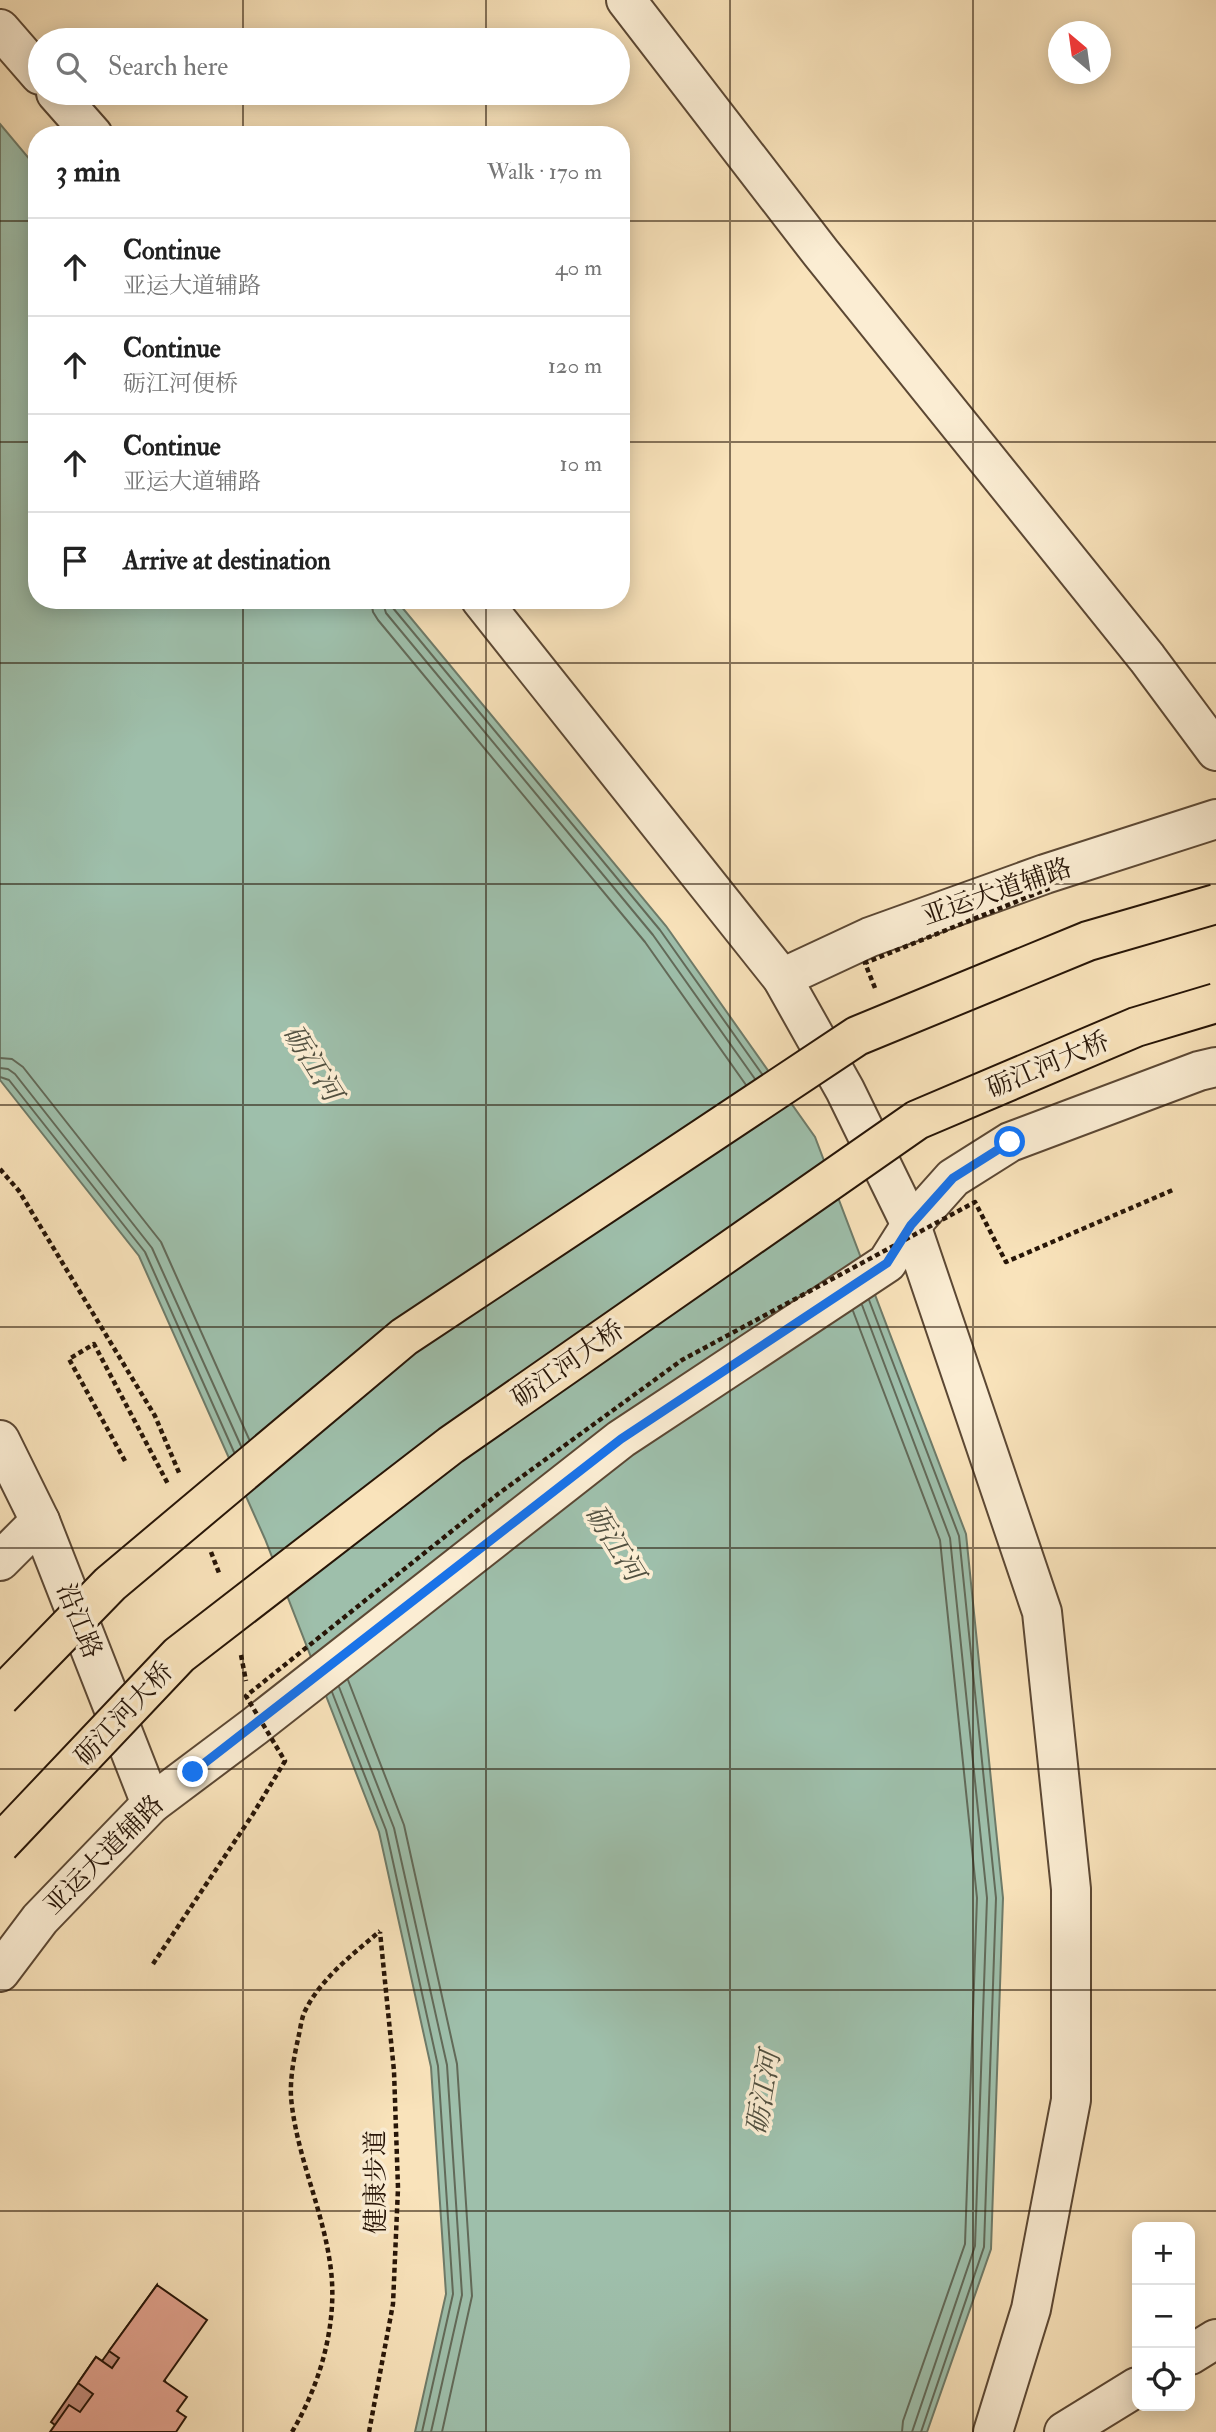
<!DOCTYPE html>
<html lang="en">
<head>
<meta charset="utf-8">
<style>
  :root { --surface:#fff; --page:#f2f2f2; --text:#222; --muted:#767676; --line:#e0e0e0 }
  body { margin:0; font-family:"IM FELL Double Pica","Noto Serif SC",serif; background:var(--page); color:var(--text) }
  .controls { position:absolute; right:21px; bottom:21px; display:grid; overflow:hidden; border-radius:14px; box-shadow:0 4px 18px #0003 }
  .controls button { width:63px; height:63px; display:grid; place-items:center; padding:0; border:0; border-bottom:2px solid var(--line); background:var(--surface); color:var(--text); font:35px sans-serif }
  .compass { position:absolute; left:1048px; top:21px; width:63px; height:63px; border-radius:50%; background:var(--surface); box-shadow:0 4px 18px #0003; rotate:331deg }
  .stop { position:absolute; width:21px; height:21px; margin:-16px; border:5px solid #1a73e8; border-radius:50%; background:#fff }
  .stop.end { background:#1a73e8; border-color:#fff; box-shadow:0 2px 7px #0008 }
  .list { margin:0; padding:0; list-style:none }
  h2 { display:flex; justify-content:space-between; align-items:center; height:91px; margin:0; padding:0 28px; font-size:30px }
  h2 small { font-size:23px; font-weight:400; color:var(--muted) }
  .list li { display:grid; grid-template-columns:46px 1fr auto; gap:21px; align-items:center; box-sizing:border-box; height:98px; padding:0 28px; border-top:2px solid var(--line) }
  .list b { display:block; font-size:26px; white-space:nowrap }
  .list p { margin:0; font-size:23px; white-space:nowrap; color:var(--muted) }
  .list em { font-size:23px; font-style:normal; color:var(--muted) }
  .icon { flex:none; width:38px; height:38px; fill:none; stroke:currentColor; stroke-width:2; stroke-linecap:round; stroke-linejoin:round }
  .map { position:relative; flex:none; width:1216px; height:2432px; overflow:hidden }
  .search { position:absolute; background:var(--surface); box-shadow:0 4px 18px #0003; left:28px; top:28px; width:602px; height:77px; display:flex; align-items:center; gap:18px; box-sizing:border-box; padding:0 24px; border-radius:38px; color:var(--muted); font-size:26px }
  .panel { position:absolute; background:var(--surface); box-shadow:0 4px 18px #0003; left:28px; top:126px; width:602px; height:483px; border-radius:28px }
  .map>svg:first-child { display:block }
  .water { fill:#9ebfab; stroke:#6e7b69; stroke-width:2 }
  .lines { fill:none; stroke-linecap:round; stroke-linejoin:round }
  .shore { stroke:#626a59; stroke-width:2 }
  .minor-casing { stroke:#5c4834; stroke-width:42 }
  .path { stroke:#271507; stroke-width:4.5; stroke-dasharray:5 3.5; stroke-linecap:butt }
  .minor { stroke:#fbedd3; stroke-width:38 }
  .major-bridge-casing { stroke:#271507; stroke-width:42; stroke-linecap:butt }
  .path-bridge { stroke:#271507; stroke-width:4.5; stroke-dasharray:5 3.5; stroke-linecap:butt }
  .major-bridge { stroke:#f9e3bb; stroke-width:38 }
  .wall { fill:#c28b7a; stroke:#271507; stroke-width:2 }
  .building { fill:#e2a28e; stroke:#271507; stroke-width:2 }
  .route { stroke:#1a73e8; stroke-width:9 }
  .grid { fill:none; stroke:#271507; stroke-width:2; stroke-opacity:0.55 }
  .labels { text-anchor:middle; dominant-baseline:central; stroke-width:7; stroke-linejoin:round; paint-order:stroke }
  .street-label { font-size:26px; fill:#271507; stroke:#fbedd3 }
  .water-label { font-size:28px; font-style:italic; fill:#515040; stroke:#fbedd3 }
</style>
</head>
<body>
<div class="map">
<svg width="1216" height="2432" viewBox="0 0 1216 2432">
  <rect width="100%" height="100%" fill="#f9e3bb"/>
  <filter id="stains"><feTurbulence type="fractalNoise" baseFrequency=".00286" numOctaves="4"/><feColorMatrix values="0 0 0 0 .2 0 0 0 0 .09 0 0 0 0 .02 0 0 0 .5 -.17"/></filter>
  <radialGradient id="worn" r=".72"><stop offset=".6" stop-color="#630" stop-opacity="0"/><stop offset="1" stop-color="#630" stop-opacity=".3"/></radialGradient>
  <path class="water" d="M0,124L37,168V600H396L666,926L815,1137L966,1534L1003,1898L991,2249L927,2432H415L446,2294L431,2067L379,1832L265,1539L139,1256L0,1080Z"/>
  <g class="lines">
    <g class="shore">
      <path d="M371,600L373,612L378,620L645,942L746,1085"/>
      <path d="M382,600L386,613L653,935L755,1079"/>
      <path d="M391,600L393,608L660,930L762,1074"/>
      <path d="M0,1058L12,1059L23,1067L161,1242L249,1439"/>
      <path d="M0,1068L8,1069L15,1074L152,1248L241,1446"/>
      <path d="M0,1077L9,1080L145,1252L234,1452"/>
      <path d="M869,1300L959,1536L996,1898L984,2247L921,2432"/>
      <path d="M862,1305L950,1538L987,1898L975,2246L912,2432"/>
      <path d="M853,1311L940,1540L977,1898L965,2244L903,2421L902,2432"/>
      <path d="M348,1680L404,1825L457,2064L472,2296L442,2432"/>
      <path d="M339,1687L394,1828L447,2065L462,2295L431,2432"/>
      <path d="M332,1692L386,1830L438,2066L453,2294L422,2432"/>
    </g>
    <g class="minor-casing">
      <g id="minor">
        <path d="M626,0L821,253L1147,658L1216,751"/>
        <path d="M0,29L40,75"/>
        <path d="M56,93L93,135"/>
        <path d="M481,600L782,978L845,1090L911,1225L1042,1612L1071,1889V2100L1031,2309L993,2432"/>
        <path d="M782,978L870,937L1045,874L1216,819"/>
        <path d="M0,1440L40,1521L151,1804"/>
        <path d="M0,1561L40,1521"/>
        <path d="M0,1972L40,1919L151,1804L255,1726L621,1439L887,1263L911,1225L953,1178L1010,1142L1199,1071L1216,1067"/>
        <path d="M1190,2355L1216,2339"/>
        <path d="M1064,2432L1137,2387"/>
      </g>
    </g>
    <g class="path">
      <path d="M0,1169L19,1191L155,1416L180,1475"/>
      <path d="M211,1552L219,1573"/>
      <path d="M241,1655L246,1681"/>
      <path d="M292,2432C321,2383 339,2320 330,2263C322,2207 296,2154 291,2097C290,2078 294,2057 298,2039C300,2031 301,2021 304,2013C320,1979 352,1955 380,1931"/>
      <path d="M369,2432L393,2304L398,2188L394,2071L380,1932"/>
    </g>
    <use href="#minor" class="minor"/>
    <g class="major-bridge-casing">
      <g id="major-bridge">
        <path d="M0,1697L110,1584L404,1337L857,1036L1088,941L1216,904"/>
        <path d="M0,1844L179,1655L451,1445L917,1120L1136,1027L1216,1003"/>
      </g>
    </g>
    <g class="path-bridge">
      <path d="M875,988L865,963L1050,888"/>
      <path d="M125,1461L69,1359L94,1344L168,1484"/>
      <path d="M153,1964L253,1814L285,1761L246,1696L498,1494L682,1360L975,1202L1006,1262L1175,1189"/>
    </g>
    <use href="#major-bridge" class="major-bridge"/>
  </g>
  <path class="wall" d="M157,2285L165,2381L178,2411L55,2425L51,2422L96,2357L102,2361Z"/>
  <path class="building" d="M157,2285L207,2320L164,2381L187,2397L177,2411L186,2417L176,2432H50L69,2405L80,2412L93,2394L78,2383L96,2357L112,2368L119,2358L109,2351Z"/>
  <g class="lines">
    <path class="route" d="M193,1772L621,1439L887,1263L911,1225L953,1178L1010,1142"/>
  </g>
  <path class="grid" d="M243,0V40M486,0V40M730,0V2432M973,0V2432M243,93V135M486,93V135M0,221H37M621,221H1216M0,442H37M621,442H1216M243,600V2432M486,600V2432M0,663H1216M0,884H1216M0,1105H1216M0,1327H1216M0,1548H1216M0,1769H1216M0,1990H1216M0,2211H1216"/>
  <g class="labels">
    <g class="street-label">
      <text transform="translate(997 892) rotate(-19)">亚运大道辅路</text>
      <text transform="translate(1048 1065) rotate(-23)">砺江河大桥</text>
      <text transform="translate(568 1364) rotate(-35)">砺江河大桥</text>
      <text transform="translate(79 1621) rotate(68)">沿江路</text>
      <text transform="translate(124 1714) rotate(-47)">砺江河大桥</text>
      <text transform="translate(104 1855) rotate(-45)">亚运大道辅路</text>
      <text transform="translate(376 2182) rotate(-90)">健康步道</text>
    </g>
    <g class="water-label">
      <text transform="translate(312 1063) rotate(58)">砺江河</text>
      <text transform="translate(614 1543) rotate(58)">砺江河</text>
      <text transform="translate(764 2093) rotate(-80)">砺江河</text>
    </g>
  </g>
  <rect width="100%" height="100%" filter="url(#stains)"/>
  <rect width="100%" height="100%" fill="url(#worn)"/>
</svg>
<div class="controls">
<button>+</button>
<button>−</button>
<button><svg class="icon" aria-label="locate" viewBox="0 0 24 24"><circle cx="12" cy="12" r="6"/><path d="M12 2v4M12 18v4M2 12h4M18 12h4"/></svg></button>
</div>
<svg class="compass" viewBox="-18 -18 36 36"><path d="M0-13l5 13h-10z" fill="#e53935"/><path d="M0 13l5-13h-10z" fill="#767676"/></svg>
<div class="stop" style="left:1010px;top:1142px"></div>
<div class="stop end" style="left:193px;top:1772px"></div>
<div class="search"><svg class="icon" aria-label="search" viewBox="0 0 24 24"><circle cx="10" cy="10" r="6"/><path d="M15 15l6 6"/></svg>Search here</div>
<section class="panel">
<h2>3 min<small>Walk · 170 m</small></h2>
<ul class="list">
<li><svg class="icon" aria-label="ahead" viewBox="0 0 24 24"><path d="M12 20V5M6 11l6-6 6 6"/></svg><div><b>Continue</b><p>亚运大道辅路</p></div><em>40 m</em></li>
<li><svg class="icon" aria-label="ahead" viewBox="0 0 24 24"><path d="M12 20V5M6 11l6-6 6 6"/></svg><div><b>Continue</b><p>砺江河便桥</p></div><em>120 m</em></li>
<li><svg class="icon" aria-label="ahead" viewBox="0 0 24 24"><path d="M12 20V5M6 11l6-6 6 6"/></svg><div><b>Continue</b><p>亚运大道辅路</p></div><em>10 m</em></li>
<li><svg class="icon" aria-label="arrive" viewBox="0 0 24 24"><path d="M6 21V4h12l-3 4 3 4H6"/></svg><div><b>Arrive at destination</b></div></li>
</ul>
</section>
</div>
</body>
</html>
